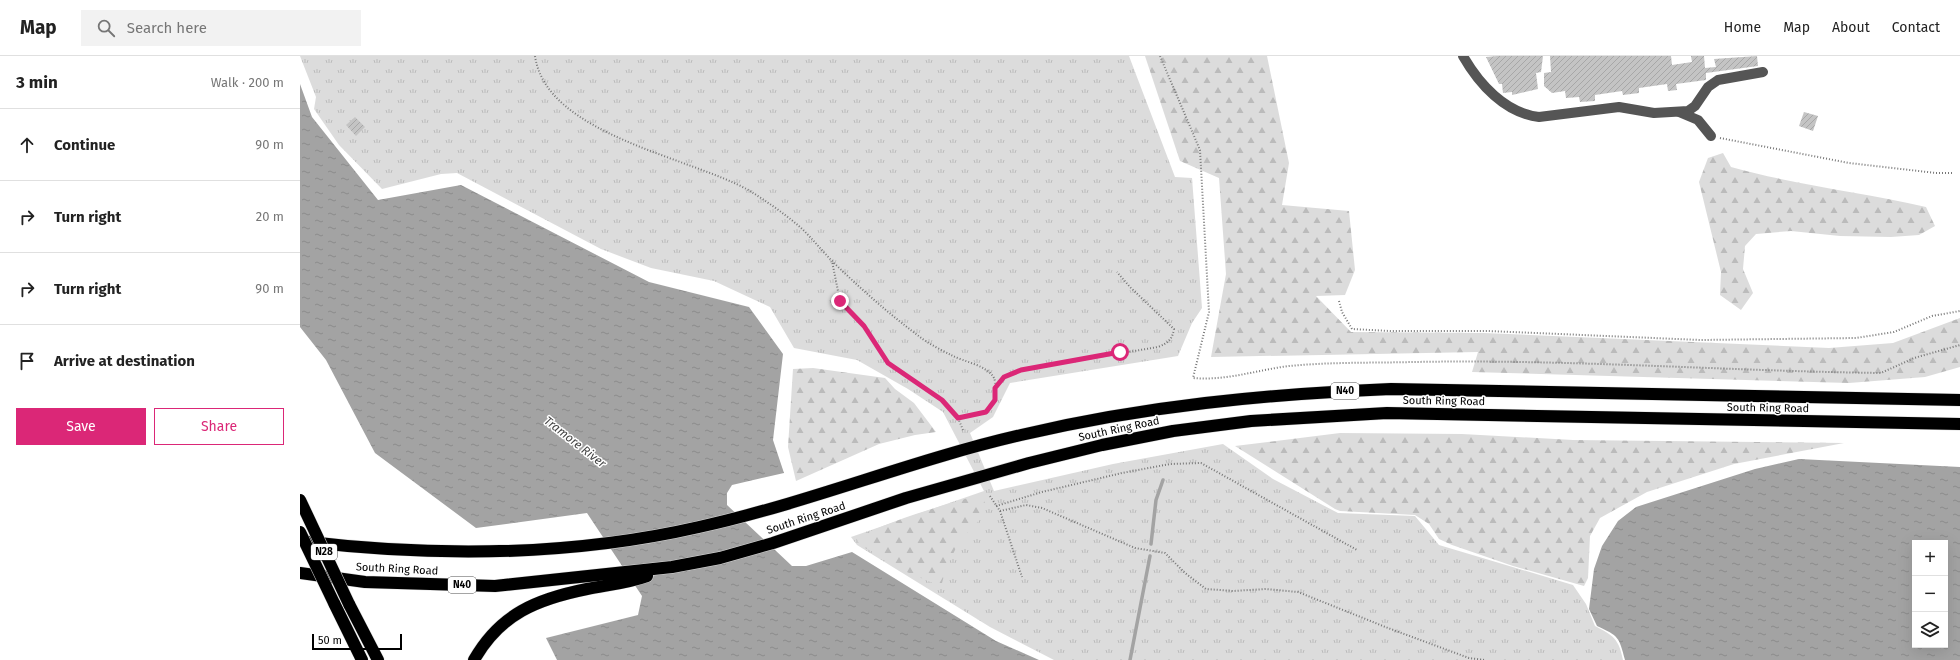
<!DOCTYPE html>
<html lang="en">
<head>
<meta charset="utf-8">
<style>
  :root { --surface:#fff; --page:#f2f2f2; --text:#222; --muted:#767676; --line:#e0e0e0; --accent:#db2777 }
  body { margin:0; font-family:"Fira Sans",sans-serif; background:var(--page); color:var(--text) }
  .controls { position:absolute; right:12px; bottom:12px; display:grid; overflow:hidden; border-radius:0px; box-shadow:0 4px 16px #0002 }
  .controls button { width:36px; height:36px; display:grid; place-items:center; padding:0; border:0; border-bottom:1px solid var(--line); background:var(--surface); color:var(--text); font:20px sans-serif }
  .scale { position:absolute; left:12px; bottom:10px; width:90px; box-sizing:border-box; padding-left:4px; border:2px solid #000; border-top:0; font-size:11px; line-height:14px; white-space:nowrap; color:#000; -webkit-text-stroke:3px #fff; paint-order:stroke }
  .stop { position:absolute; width:12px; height:12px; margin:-9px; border:3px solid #db2777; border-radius:50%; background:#fff }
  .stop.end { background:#db2777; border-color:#fff; box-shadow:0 1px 4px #0008 }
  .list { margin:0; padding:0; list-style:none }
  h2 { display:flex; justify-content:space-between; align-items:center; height:52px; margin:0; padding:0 16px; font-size:17px }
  h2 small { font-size:13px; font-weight:400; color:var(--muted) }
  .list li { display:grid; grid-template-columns:26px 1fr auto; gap:12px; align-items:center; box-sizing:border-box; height:72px; padding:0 16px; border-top:1px solid var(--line) }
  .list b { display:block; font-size:15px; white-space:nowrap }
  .list em { font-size:13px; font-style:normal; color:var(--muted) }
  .actions { display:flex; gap:8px; padding:12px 16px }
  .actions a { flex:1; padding:9px 0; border:1px solid var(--accent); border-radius:0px; text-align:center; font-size:14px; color:var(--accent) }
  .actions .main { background:var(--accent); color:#fff }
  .icon { flex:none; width:22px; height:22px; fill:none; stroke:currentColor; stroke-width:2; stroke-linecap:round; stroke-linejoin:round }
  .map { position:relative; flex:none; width:1660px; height:604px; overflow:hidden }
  header { display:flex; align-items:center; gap:24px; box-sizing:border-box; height:56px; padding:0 20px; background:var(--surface); border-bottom:1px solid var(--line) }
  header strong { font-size:19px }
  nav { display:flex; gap:22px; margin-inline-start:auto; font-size:14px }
  .search { width:280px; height:36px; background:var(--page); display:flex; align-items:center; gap:10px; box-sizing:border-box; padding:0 14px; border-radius:0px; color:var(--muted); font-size:15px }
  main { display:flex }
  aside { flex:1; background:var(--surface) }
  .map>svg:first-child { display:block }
  .grass { fill:url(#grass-tufts) }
  .forest { fill:url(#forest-firs) }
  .water { fill:url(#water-ripples); fill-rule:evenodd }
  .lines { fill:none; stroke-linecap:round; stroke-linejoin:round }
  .stream { stroke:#a3a3a3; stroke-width:3.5 }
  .building { fill:url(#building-hatch) }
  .highway-casing { stroke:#dbdbdb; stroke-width:13 }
  .path { stroke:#777; stroke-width:2; stroke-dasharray:1 2; stroke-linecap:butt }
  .minor { stroke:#555; stroke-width:10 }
  .highway { stroke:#000; stroke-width:12 }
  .highway-bridge-casing { stroke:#dbdbdb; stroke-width:13; stroke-linecap:butt }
  .highway-bridge { stroke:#000; stroke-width:12 }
  .route { stroke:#db2777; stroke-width:5 }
  .labels { text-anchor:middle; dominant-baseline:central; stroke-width:3; stroke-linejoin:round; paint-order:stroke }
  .shield { fill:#fff; stroke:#4c4c4c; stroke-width:1 }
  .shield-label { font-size:10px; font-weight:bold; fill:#000 }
  .street-label { font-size:11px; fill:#000; stroke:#fff }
  .water-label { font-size:12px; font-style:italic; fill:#444; stroke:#fff }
</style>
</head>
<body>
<header>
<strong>Map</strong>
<div class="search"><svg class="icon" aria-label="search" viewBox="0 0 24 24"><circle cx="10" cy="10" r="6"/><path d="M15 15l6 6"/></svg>Search here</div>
<nav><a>Home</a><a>Map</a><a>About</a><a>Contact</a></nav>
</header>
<main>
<aside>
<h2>3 min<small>Walk · 200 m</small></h2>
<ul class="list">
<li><svg class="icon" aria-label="ahead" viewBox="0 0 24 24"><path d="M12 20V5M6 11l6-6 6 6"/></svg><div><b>Continue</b></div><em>90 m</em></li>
<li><svg class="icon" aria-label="right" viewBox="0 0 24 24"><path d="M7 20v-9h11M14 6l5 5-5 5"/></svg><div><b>Turn right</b></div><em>20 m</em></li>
<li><svg class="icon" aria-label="right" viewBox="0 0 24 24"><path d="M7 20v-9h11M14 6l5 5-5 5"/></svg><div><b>Turn right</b></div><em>90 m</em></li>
<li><svg class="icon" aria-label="arrive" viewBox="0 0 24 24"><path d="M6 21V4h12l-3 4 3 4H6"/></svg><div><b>Arrive at destination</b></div></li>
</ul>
<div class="actions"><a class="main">Save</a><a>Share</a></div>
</aside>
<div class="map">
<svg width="1660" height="604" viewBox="0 0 1660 604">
  <defs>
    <pattern id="grass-tufts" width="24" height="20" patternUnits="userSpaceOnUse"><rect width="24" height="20" fill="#dcdcdc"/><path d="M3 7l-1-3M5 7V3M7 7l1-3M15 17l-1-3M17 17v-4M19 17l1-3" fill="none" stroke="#bbb"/></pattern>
    <pattern id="forest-firs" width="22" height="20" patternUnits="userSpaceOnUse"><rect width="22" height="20" fill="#dcdcdc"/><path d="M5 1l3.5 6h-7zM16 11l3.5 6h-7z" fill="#bbb"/></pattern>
    <pattern id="water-ripples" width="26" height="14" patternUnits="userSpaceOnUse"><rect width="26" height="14" fill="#a3a3a3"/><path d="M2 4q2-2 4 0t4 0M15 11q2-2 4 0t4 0" fill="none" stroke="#8b8b8b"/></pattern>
    <pattern id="building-hatch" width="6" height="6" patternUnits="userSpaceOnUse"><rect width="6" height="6" fill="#c4c4c4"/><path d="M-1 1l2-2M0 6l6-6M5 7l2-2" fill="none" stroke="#a7a7a7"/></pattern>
  </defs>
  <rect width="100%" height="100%" fill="#fff"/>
  <path class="grass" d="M0,0H829L875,121L892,122L902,252L892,267L878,300L710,327L693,361L670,377L694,435L813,408L923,388L973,423L1038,457L1115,460L1139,489L1273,529L1286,548L1295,570C1313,579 1319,583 1323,604H754L690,571L557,489L551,481L684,435L643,356L608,333L557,304L494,292L470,251L414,225L351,212L301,193L157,117L141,118L82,133L39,89L14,53L16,41Z"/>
  <g class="forest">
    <path d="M845,0H967L989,107L982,149L1049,155L1055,214L1045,239L1016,240L1051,276L1184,277L1529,292L1593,287L1660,262V311L1625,321L1549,327L1172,316L1178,296L911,301L926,218L919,122L880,105Z"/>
    <path d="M1423,97L1431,111C1495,129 1562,136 1626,151L1635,170L1619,179L1591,181L1540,180L1491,175L1456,178L1445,190L1443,213L1453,237L1441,254L1420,239L1421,216L1399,126L1408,102Z"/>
    <path d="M513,312L585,322L595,333L614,347L636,376L615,379L579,388L496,425L488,391L493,313Z"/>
    <path d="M1040,377L1162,378L1273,384L1544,387L1434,408L1347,436L1300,462L1290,480L1288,522L1284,530L1213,510L1152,489L1139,483L1129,468L1115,459L1040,455L1035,453L935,390Z"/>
    <path d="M682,438L686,451L682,461L659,486L646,512L642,527H633L602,514L581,500L561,490L556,482C594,463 641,450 682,438Z"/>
  </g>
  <g class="water">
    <path d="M0,28L12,61L78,144L161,129L349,226L449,251L483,298L473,384L484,417L432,429L427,437V449L492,510H506L552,496L696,585L739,604H257L246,582L338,559L342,540L287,457L176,472L75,397L26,304L0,271Z"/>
    <path d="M1499,403L1660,411V604H1325C1319,581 1319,580 1297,570L1289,553L1294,513L1302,490L1318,465L1336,451L1455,413ZM1615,487H1645V589H1615Z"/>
  </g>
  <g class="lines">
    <g class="stream">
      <path d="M851,488L856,444L863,424"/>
      <path d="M830,604L850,500"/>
    </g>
  </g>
  <g class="building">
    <path d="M1197,0H1243L1241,16L1236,17L1238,33L1212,39V36L1203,37L1202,28H1199L1186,1Z"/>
    <path d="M1250,0H1371L1372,9L1392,6L1391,0H1404L1405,12L1416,11L1414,3L1457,0L1458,10L1406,17V24L1376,28L1377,34L1368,35L1367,28L1339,32V37L1323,39L1322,35L1295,39V45L1280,46L1279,41L1266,42L1265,35L1252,37L1244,30V17L1251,16Z"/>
    <path d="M1504,56L1518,60L1513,75L1499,70Z"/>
    <path d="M55,61L65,71L56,80L46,69Z"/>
  </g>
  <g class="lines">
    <g class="highway-casing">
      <g id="highway">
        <path d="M0,485C133,501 268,501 399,471C508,447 612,404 721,379C844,350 966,338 1091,333L1660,344"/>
        <path d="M0,517L65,526L195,530L372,511L420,502L473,487L606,442L729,407L802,389L873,375L951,365L1087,357L1660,368"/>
        <path d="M34,547L62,604"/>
        <path d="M49,548L78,604"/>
        <path d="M174,604C200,558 237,543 287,533C307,529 328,527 347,520"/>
      </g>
    </g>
    <g class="path">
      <path d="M235,0C246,79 391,101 450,135C466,145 485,158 500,171C512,182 522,195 534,207C561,233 589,258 620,281C629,288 641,294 651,299C664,306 687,309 694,322C696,326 696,339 695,344C694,348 688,352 686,356L658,362L642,344L588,307L564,270L540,245L532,205"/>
      <path d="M860,0L900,94L909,256L893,322C926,325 957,314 989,310C1030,306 1072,307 1114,306C1269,303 1425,315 1581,317L1614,302L1660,289"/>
      <path d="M1420,82L1549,107L1636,117H1653"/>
      <path d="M1039,245L1042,256L1052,273L1090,275H1188L1401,284L1556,282L1594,276L1632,260L1660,255"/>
      <path d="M696,331L704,321L721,314L858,291C868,287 872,284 874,273L830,231L817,216"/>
      <path d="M658,362L663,374"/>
      <path d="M690,440L700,455L722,521"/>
      <path d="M696,450L742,436L822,417L870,408L901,407L1057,494"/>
      <path d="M700,455L726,449L742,452L835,492L865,497L885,517L906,533L933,535L966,533L998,536L1088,572L1169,602L1185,604"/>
    </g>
    <g class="minor">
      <path d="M1163,0C1179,28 1205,57 1239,61L1319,51L1354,57L1388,55L1395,50L1408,31L1418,24L1463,16"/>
      <path d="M1379,56L1398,64L1411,80"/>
    </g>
    <use href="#highway" class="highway"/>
    <g class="highway-bridge-casing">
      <g id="highway-bridge">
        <path d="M0,444L49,548"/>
        <path d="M0,476L34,547"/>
      </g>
    </g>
    <use href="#highway-bridge" class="highway-bridge"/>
  </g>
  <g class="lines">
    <path class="route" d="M540,245L564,270L588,307L642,344L658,362L686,356L695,344V332L704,321L721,314L820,296"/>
  </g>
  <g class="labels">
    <g class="shield">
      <rect x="1031" y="327" width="28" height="16" rx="3"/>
      <rect x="11" y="488" width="26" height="16" rx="3"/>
      <rect x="148" y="521" width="28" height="16" rx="3"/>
    </g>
    <g class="shield-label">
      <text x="1045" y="335">N40</text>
      <text x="24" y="496">N28</text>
      <text x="162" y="529">N40</text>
    </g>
    <g class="street-label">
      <text transform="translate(1144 345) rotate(1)">South Ring Road</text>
      <text transform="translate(1468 352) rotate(1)">South Ring Road</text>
      <text transform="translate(819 373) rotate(-12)">South Ring Road</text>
      <text transform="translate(506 462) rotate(-18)">South Ring Road</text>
      <text transform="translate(97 513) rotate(3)">South Ring Road</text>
    </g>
    <g class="water-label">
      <text transform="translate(275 386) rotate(38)">Tramore River</text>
    </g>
  </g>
</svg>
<div class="controls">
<button>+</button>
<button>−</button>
<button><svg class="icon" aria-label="layers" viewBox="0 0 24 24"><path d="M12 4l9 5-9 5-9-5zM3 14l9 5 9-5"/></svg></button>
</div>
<div class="scale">50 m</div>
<div class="stop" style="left:820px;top:296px"></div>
<div class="stop end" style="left:540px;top:245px"></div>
</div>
</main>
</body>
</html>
